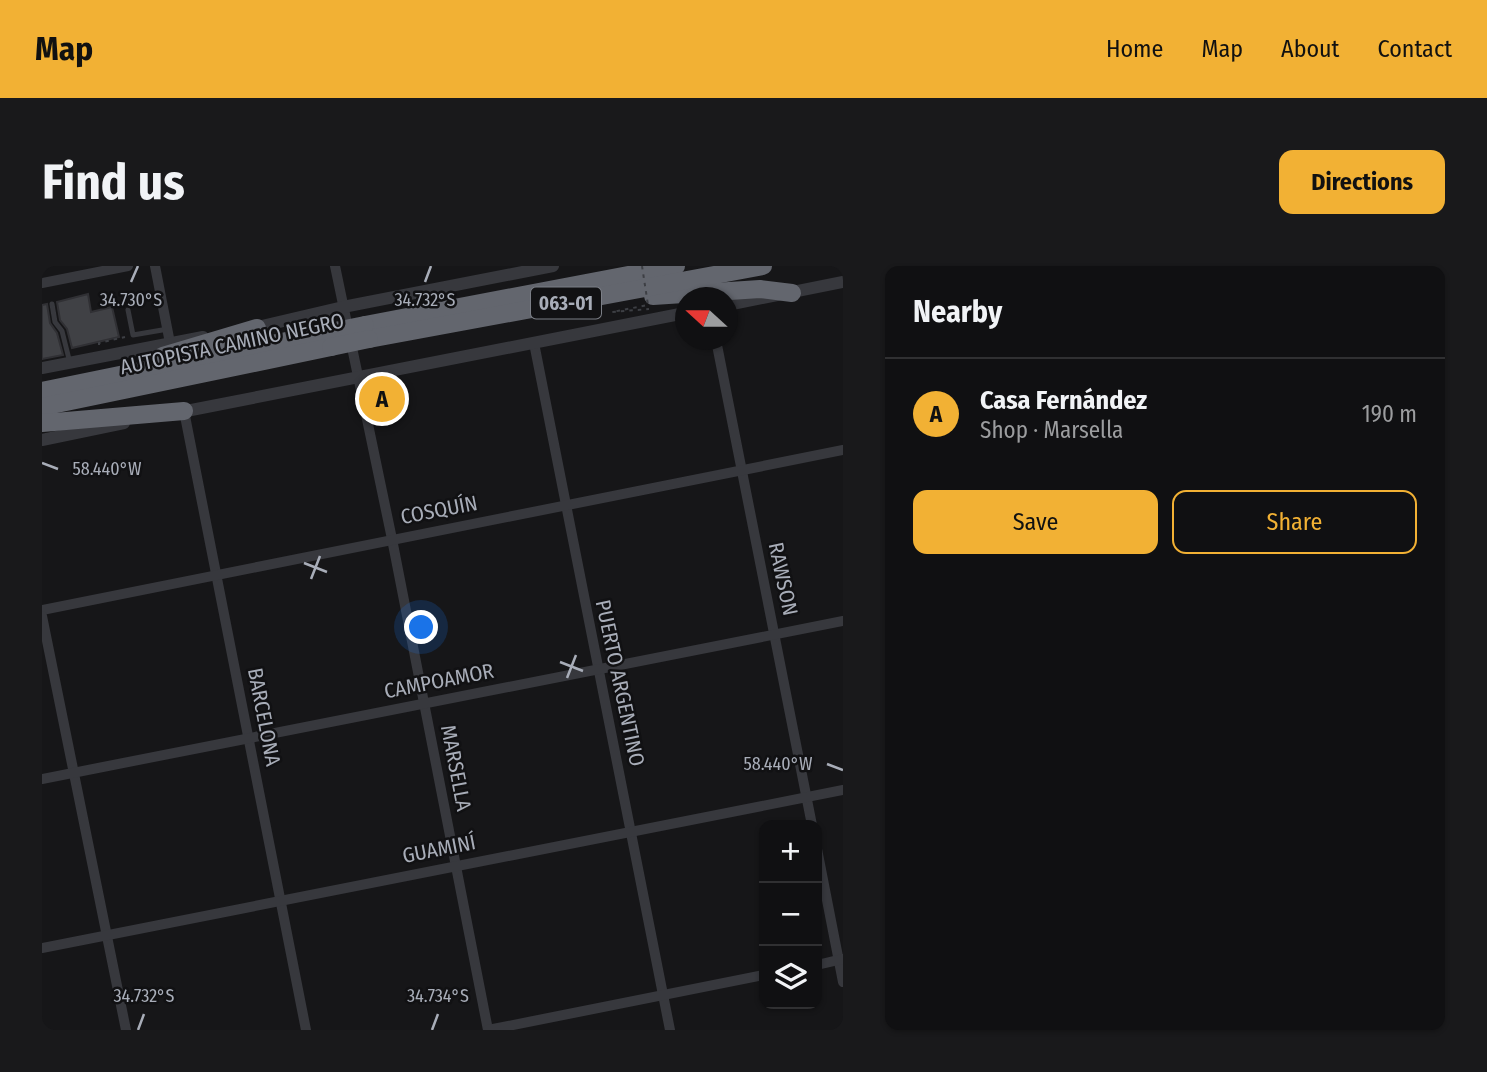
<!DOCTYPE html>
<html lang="en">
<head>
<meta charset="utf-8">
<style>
  :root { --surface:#101012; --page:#19191b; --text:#f1f3f6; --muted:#9c9d9f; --line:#303032; --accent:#f2b134 }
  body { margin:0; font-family:"Fira Sans Condensed",sans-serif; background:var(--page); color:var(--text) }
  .controls { position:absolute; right:21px; bottom:21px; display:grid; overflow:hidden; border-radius:14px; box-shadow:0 2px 5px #0004 }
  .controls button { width:63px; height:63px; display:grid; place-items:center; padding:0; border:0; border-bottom:2px solid var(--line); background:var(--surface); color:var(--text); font:35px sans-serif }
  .compass { position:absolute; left:633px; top:21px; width:63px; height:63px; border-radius:50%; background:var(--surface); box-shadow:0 2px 5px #0004; rotate:291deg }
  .you { position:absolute; left:380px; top:362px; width:24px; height:24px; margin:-18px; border:5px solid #fff; border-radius:50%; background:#1a73e8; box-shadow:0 0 0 10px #1a73e833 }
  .badge { display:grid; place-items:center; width:46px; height:46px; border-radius:50%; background:var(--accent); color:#111; font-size:23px; font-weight:700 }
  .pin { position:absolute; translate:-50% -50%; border:4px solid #fff; box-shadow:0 2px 7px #0006 }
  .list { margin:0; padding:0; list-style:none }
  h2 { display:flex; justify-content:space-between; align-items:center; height:91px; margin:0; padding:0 28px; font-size:30px }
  h2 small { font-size:23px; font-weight:400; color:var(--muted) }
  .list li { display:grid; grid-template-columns:46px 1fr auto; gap:21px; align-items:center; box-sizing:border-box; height:112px; padding:0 28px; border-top:2px solid var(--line) }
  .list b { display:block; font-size:26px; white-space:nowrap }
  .list p { margin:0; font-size:23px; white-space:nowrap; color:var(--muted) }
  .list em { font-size:23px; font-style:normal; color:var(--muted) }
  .actions { display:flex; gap:14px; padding:21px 28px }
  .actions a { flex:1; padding:16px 0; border:2px solid var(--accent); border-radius:14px; text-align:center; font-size:24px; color:var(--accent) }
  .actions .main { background:var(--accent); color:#111 }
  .icon { flex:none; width:38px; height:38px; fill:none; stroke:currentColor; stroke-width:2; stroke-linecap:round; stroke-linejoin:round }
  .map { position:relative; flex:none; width:801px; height:764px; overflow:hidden; border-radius:14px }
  header { display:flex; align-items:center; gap:42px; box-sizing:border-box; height:98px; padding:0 35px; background:var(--accent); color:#111 }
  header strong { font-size:33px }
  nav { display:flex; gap:38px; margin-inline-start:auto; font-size:24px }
  .intro { display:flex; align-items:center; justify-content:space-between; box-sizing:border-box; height:168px; padding:0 42px }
  h1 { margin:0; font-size:49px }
  .button { padding:18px 32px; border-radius:14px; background:var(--accent); color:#111; font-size:24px; font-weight:700 }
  main { display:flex; gap:42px; padding:0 42px }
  aside { flex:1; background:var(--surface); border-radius:14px; box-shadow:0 2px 5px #0004 }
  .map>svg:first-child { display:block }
  .building { fill:#404145; stroke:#303034; stroke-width:2 }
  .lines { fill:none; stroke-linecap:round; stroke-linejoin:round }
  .path { stroke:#3d3f44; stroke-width:2; stroke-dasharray:3.5 5; stroke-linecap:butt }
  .service { stroke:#37383d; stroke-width:5 }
  .minor { stroke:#37383d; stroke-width:10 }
  .tertiary { stroke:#37383d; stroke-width:12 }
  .motorway { stroke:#63666e; stroke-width:18 }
  .path-bridge { stroke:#3d3f44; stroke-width:2; stroke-dasharray:3.5 5; stroke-linecap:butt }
  .motorway-bridge { stroke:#63666e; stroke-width:18 }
  .ticks { fill:none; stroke:#a8adb8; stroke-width:2.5 }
  .labels { text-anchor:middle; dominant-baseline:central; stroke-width:5; stroke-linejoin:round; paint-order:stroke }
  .shield { fill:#111113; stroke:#7b7e86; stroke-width:2 }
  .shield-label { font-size:19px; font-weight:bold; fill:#a8adb8 }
  .street-label { font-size:21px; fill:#a8adb8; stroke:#111113 }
  .ticks-label { font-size:18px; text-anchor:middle; fill:#a8adb8; stroke:#111113; stroke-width:5; stroke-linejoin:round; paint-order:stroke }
</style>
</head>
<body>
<header>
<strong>Map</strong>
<nav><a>Home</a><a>Map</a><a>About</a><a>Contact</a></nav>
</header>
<div class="intro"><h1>Find us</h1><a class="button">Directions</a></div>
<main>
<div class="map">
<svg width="801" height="764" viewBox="0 0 801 764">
  <rect width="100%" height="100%" fill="#161618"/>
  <g class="building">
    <path d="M46,28L49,46L70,41L77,71L30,82L25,63L18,54L15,36Z"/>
    <path d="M5,38L8,57L15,67L21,89L0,93V39Z"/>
    <path d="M346,119L351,144L333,147L329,123Z"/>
  </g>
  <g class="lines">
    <path class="path" d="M57,79V77L83,71"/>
    <g class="service">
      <path d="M10,38L13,56L20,65L28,97"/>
      <path d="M86,44L91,69L126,63"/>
    </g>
    <g class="minor">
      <path d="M113,0L128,77"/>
      <path d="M293,0L350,273L446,764"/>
      <path d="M0,17L86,0"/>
      <path d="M674,74L770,559"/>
      <path d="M492,77L628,764"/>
      <path d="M142,145L264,764"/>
      <path d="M0,344L801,184"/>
      <path d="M0,350L84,764"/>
      <path d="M0,513L801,355"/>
      <path d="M775,583L801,716"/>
      <path d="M0,682L801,524"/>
      <path d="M775,699L800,693"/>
      <path d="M446,764L722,709"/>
    </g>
    <g class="tertiary">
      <path d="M685,39L801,16"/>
      <path d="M207,63L301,41L511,0"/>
      <path d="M0,102L161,71"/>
      <path d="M134,147L643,47"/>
      <path d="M0,174L82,157"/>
    </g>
    <g class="motorway">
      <path d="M611,30L718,23L750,27"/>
      <path d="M323,59L634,0"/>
      <path d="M327,73L721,0"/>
      <path d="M121,90L215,62"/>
      <path d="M0,125L288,66"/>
      <path d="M0,141L289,81"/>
      <path d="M0,157L142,145"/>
    </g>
    <path class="path-bridge" d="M600,0L606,39L570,46L607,43"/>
    <g class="motorway-bridge">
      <path d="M288,66L323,59"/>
      <path d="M289,81L327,73"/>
    </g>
  </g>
  <path class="ticks" d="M89,16L96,0M383,16L389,0M0,197L16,203M262,297L285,306M269,313L278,290M518,396L541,405M525,412L534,389M785,498L801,504M96,764L102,748M390,764L396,748"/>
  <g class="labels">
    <rect class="shield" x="489" y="21.5" width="70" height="31" rx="5"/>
    <g class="shield-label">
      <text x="524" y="37">063-01</text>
    </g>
    <g class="street-label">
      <text transform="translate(190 78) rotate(-12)">AUTOPISTA CAMINO NEGRO</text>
      <text transform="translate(397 244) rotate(-11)">COSQUÍN</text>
      <text transform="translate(741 313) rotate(78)">RAWSON</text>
      <text transform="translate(397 415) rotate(-11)">CAMPOAMOR</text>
      <text transform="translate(578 417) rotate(78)">PUERTO ARGENTINO</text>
      <text transform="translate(222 451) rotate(79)">BARCELONA</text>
      <text transform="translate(414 502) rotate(79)">MARSELLA</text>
      <text transform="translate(397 583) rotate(-11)">GUAMINÍ</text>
    </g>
  </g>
  <g class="ticks-label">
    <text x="89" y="40">34.730°S</text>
    <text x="383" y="40">34.732°S</text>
    <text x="65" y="209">58.440°W</text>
    <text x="736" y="504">58.440°W</text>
    <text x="102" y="736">34.732°S</text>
    <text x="396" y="736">34.734°S</text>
  </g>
</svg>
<div class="controls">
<button>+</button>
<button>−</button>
<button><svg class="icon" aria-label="layers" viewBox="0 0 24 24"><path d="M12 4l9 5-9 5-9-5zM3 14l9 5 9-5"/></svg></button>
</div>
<svg class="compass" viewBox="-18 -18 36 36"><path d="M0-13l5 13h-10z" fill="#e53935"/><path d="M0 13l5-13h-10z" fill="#9c9d9f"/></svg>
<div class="you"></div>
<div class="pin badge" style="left:340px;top:133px">A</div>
</div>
<aside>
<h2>Nearby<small></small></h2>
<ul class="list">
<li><span class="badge">A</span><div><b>Casa Fernández</b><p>Shop · Marsella</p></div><em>190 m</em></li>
</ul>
<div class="actions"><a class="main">Save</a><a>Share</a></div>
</aside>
</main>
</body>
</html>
